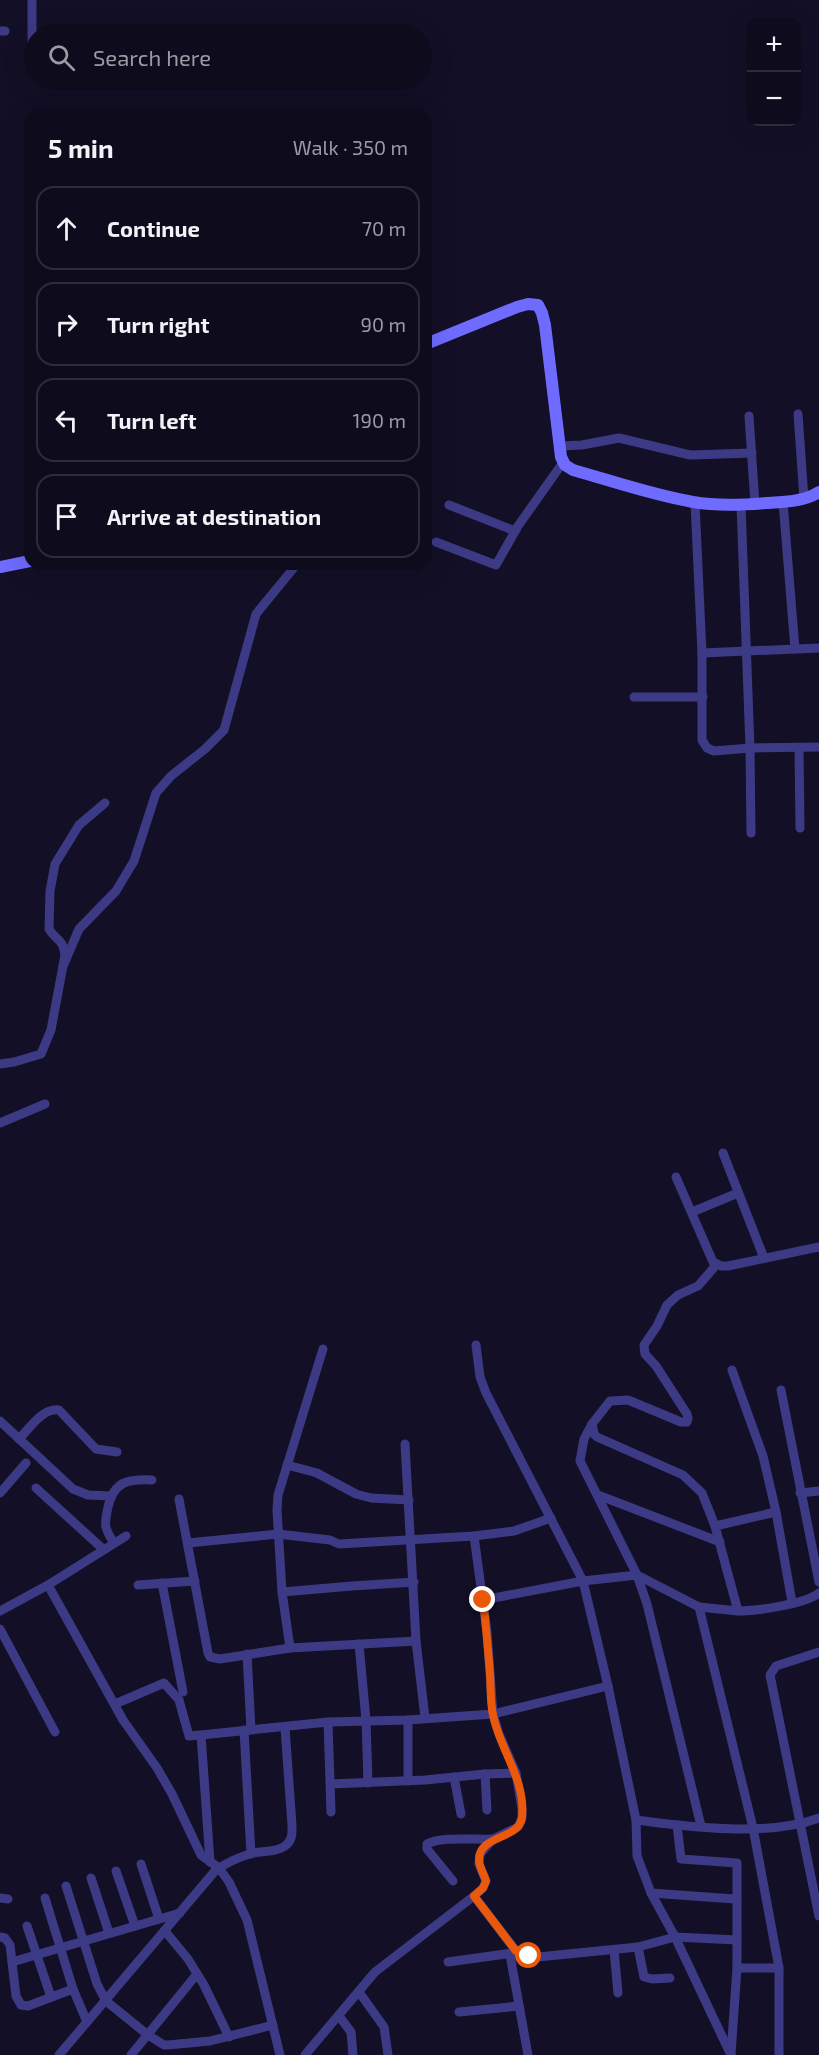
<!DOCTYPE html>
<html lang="en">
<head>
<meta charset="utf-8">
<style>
  :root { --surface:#0e0b1c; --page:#171425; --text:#f1f3f6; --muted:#9b9ba3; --line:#2e2b3b }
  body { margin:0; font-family:"Exo 2",sans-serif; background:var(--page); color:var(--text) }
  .controls { position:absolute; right:18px; top:18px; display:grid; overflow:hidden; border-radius:12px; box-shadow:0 6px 24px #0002 }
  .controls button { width:54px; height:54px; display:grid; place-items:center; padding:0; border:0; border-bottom:2px solid var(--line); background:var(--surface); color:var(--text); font:30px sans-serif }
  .stop { position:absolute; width:18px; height:18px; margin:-14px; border:4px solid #ea580c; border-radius:50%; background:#fff }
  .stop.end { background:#ea580c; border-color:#fff; box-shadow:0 2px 6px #0008 }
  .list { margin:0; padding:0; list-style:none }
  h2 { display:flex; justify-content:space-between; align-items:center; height:78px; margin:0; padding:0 24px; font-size:26px }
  h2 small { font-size:20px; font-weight:400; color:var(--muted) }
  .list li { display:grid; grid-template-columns:39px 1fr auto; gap:18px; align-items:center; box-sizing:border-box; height:84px; margin:0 12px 12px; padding:0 12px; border:2px solid var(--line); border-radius:18px }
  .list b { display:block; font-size:22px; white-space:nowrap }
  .list em { font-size:20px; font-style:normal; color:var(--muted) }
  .icon { flex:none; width:33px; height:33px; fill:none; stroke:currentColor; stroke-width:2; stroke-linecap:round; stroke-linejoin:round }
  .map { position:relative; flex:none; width:819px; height:2055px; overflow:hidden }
  .search { position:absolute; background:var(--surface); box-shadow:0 6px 24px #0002; left:24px; top:24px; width:408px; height:66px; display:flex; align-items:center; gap:15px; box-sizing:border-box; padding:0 21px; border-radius:33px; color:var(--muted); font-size:22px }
  .panel { position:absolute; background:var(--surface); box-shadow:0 6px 24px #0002; left:24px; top:108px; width:408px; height:462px; border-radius:18px }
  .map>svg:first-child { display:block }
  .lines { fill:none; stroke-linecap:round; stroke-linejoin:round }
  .street { stroke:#3d3a85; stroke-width:9 }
  .secondary { stroke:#6f6bff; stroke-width:12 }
  .route { stroke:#ea580c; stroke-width:8 }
</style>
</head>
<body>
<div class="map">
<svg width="819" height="2055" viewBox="0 0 819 2055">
  <rect width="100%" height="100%" fill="#130f26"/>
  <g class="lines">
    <g class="street">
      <path d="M32,0V58"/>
      <path d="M0,31H5"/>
      <path d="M798,414L804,499"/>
      <path d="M749,416L755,504"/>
      <path d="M560,446L582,445L619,438L690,455L752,453"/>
      <path d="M783,502L795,649"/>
      <path d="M695,503L702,653L819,648"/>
      <path d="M449,505L515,531"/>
      <path d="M741,505L750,748L819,747"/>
      <path d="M436,542L496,565L518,526L564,461"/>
      <path d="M702,653V740L707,748L714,751L750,748L751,833"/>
      <path d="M634,697H703"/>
      <path d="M799,748L800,828"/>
      <path d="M64,964L79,929L116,891L134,861L156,793L171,776L205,749L224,730L256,614L297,564"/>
      <path d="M0,1064L14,1062L41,1054L51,1030L65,955C63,938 56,941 49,929L50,891L55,864L79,825L105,803"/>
      <path d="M0,1123L45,1104"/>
      <path d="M723,1153L764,1258"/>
      <path d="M676,1177L713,1262L721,1266H728L819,1247"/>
      <path d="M692,1212L738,1193"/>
      <path d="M717,1264L698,1286L678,1295L667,1305L657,1326L644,1345L645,1354L656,1366L687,1414L688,1418L687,1422H681L628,1400L610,1401L592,1424L594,1434L597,1437L683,1475L702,1493L715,1526L738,1611L699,1607L753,1828L779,1968V2055"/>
      <path d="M476,1345L480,1377L486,1393L583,1581L608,1686L636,1820L637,1856L651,1893L675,1937L731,2055"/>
      <path d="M732,1370L763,1456L776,1512L792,1602"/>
      <path d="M781,1390L819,1582"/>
      <path d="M0,1421L73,1489L88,1495L111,1496"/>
      <path d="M592,1424L584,1439L580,1461L637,1575L647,1604L701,1826"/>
      <path d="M19,1439C30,1428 42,1408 59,1410L96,1449L117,1452"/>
      <path d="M405,1444L416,1641L425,1718"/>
      <path d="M287,1465L317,1473L356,1494L371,1498L409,1500"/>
      <path d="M36,1488L104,1550"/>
      <path d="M0,1493L26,1463"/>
      <path d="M800,1493L819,1491"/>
      <path d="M598,1495L720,1542"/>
      <path d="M179,1499L208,1653L210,1657L220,1659L290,1648"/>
      <path d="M715,1526L776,1512"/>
      <path d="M114,1543C104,1528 104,1525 108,1507C114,1481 128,1479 152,1480"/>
      <path d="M188,1543L278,1534L330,1540L339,1544L474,1536L514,1531L551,1518"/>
      <path d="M414,1582L352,1586L282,1592L290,1648L416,1641"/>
      <path d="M162,1583L183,1692"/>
      <path d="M48,1585L123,1720L157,1768L172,1794L201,1855L219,1868L229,1882L247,1920L280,2055"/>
      <path d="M138,1585L195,1581"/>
      <path d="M282,1592L277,1510L278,1495L323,1349"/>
      <path d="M483,1600L583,1581L637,1575L699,1607"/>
      <path d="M0,1611L48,1585L126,1536"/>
      <path d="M738,1611C757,1611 805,1604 819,1593"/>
      <path d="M0,1629L55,1732"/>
      <path d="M359,1644L366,1720L368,1783"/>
      <path d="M819,1652L776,1666L770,1675L819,1916"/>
      <path d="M247,1654L251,1730"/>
      <path d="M115,1704L164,1683L179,1700L189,1736L201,1735L328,1722L408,1720L493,1714L608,1686"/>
      <path d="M408,1720V1781"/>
      <path d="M328,1722L331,1812"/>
      <path d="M244,1730L251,1854"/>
      <path d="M201,1735L210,1862"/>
      <path d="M485,1774L487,1810"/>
      <path d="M454,1777L461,1814"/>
      <path d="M331,1784L425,1780L485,1774L516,1773"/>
      <path d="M636,1820C688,1827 770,1837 819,1818"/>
      <path d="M677,1825L681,1859L737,1863V1968L731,2054"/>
      <path d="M141,1864L159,1919"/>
      <path d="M116,1871L135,1926"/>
      <path d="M91,1878L109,1933"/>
      <path d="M453,1881L427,1849V1844C441,1836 476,1840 493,1839"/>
      <path d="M66,1886L97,1984L106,2001L148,2035L164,2045H168L210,2041L273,2025"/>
      <path d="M651,1893L735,1899"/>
      <path d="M474,1896L483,1888L486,1881L479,1864L480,1854L493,1839L518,1827L522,1818V1809L516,1773L499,1734L493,1714L487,1632L474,1536"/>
      <path d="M0,1898L8,1899"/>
      <path d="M45,1898L73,1989"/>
      <path d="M27,1926L51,1997"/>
      <path d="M165,1931L188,1959L204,1985L229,2037"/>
      <path d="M0,1937L5,1938L10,1945L16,1996L21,2005L28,2006L73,1989L87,2022"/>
      <path d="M638,1947L644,1977L652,1979L670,1978"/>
      <path d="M614,1950L618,1993"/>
      <path d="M510,1955L528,2055"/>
      <path d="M12,1962L180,1913"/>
      <path d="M448,1962L513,1953"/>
      <path d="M737,1968H779"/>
      <path d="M359,1992L384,2027L388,2055"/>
      <path d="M459,2012L519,2006"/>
      <path d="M339,2016L351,2032L353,2055"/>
      <path d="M59,2055L215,1871C226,1863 239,1857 253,1853C263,1851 277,1852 285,1846C293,1840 292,1833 292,1825L285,1728"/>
      <path d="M131,2055L197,1974"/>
      <path d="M305,2055L375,1972L474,1896L516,1951L529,1956L538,1957L638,1947L675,1937L737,1940"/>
    </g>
    <g class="secondary">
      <path d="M426,344L517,307L528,304L538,305L542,313L545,325L561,457L565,465L573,470C612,481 652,495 693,502C716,506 742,505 766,503C784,502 803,502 819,492"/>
      <path d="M0,567L30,561"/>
    </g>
  </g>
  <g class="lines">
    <path class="route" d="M483,1600C486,1625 488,1649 490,1674C491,1687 490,1702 493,1715C500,1750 526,1780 522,1817C520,1840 479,1834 479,1860C479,1867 484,1874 486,1881L483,1888L474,1896L516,1951L529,1956"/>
  </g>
</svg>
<div class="controls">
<button>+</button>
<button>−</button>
</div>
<div class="stop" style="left:529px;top:1956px"></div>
<div class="stop end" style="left:483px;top:1600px"></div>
<div class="search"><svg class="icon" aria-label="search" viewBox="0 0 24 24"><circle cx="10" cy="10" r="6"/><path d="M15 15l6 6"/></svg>Search here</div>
<section class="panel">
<h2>5 min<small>Walk · 350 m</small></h2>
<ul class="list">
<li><svg class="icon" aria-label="ahead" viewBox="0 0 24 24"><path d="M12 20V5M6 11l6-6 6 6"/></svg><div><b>Continue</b></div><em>70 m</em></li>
<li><svg class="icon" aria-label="right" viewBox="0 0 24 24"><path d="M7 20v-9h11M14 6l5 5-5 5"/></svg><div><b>Turn right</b></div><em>90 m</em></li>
<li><svg class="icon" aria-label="left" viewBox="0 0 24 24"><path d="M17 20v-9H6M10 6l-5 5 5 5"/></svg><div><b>Turn left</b></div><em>190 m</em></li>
<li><svg class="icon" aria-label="arrive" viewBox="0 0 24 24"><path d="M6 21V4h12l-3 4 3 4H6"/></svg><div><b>Arrive at destination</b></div></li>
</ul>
</section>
</div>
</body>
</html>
